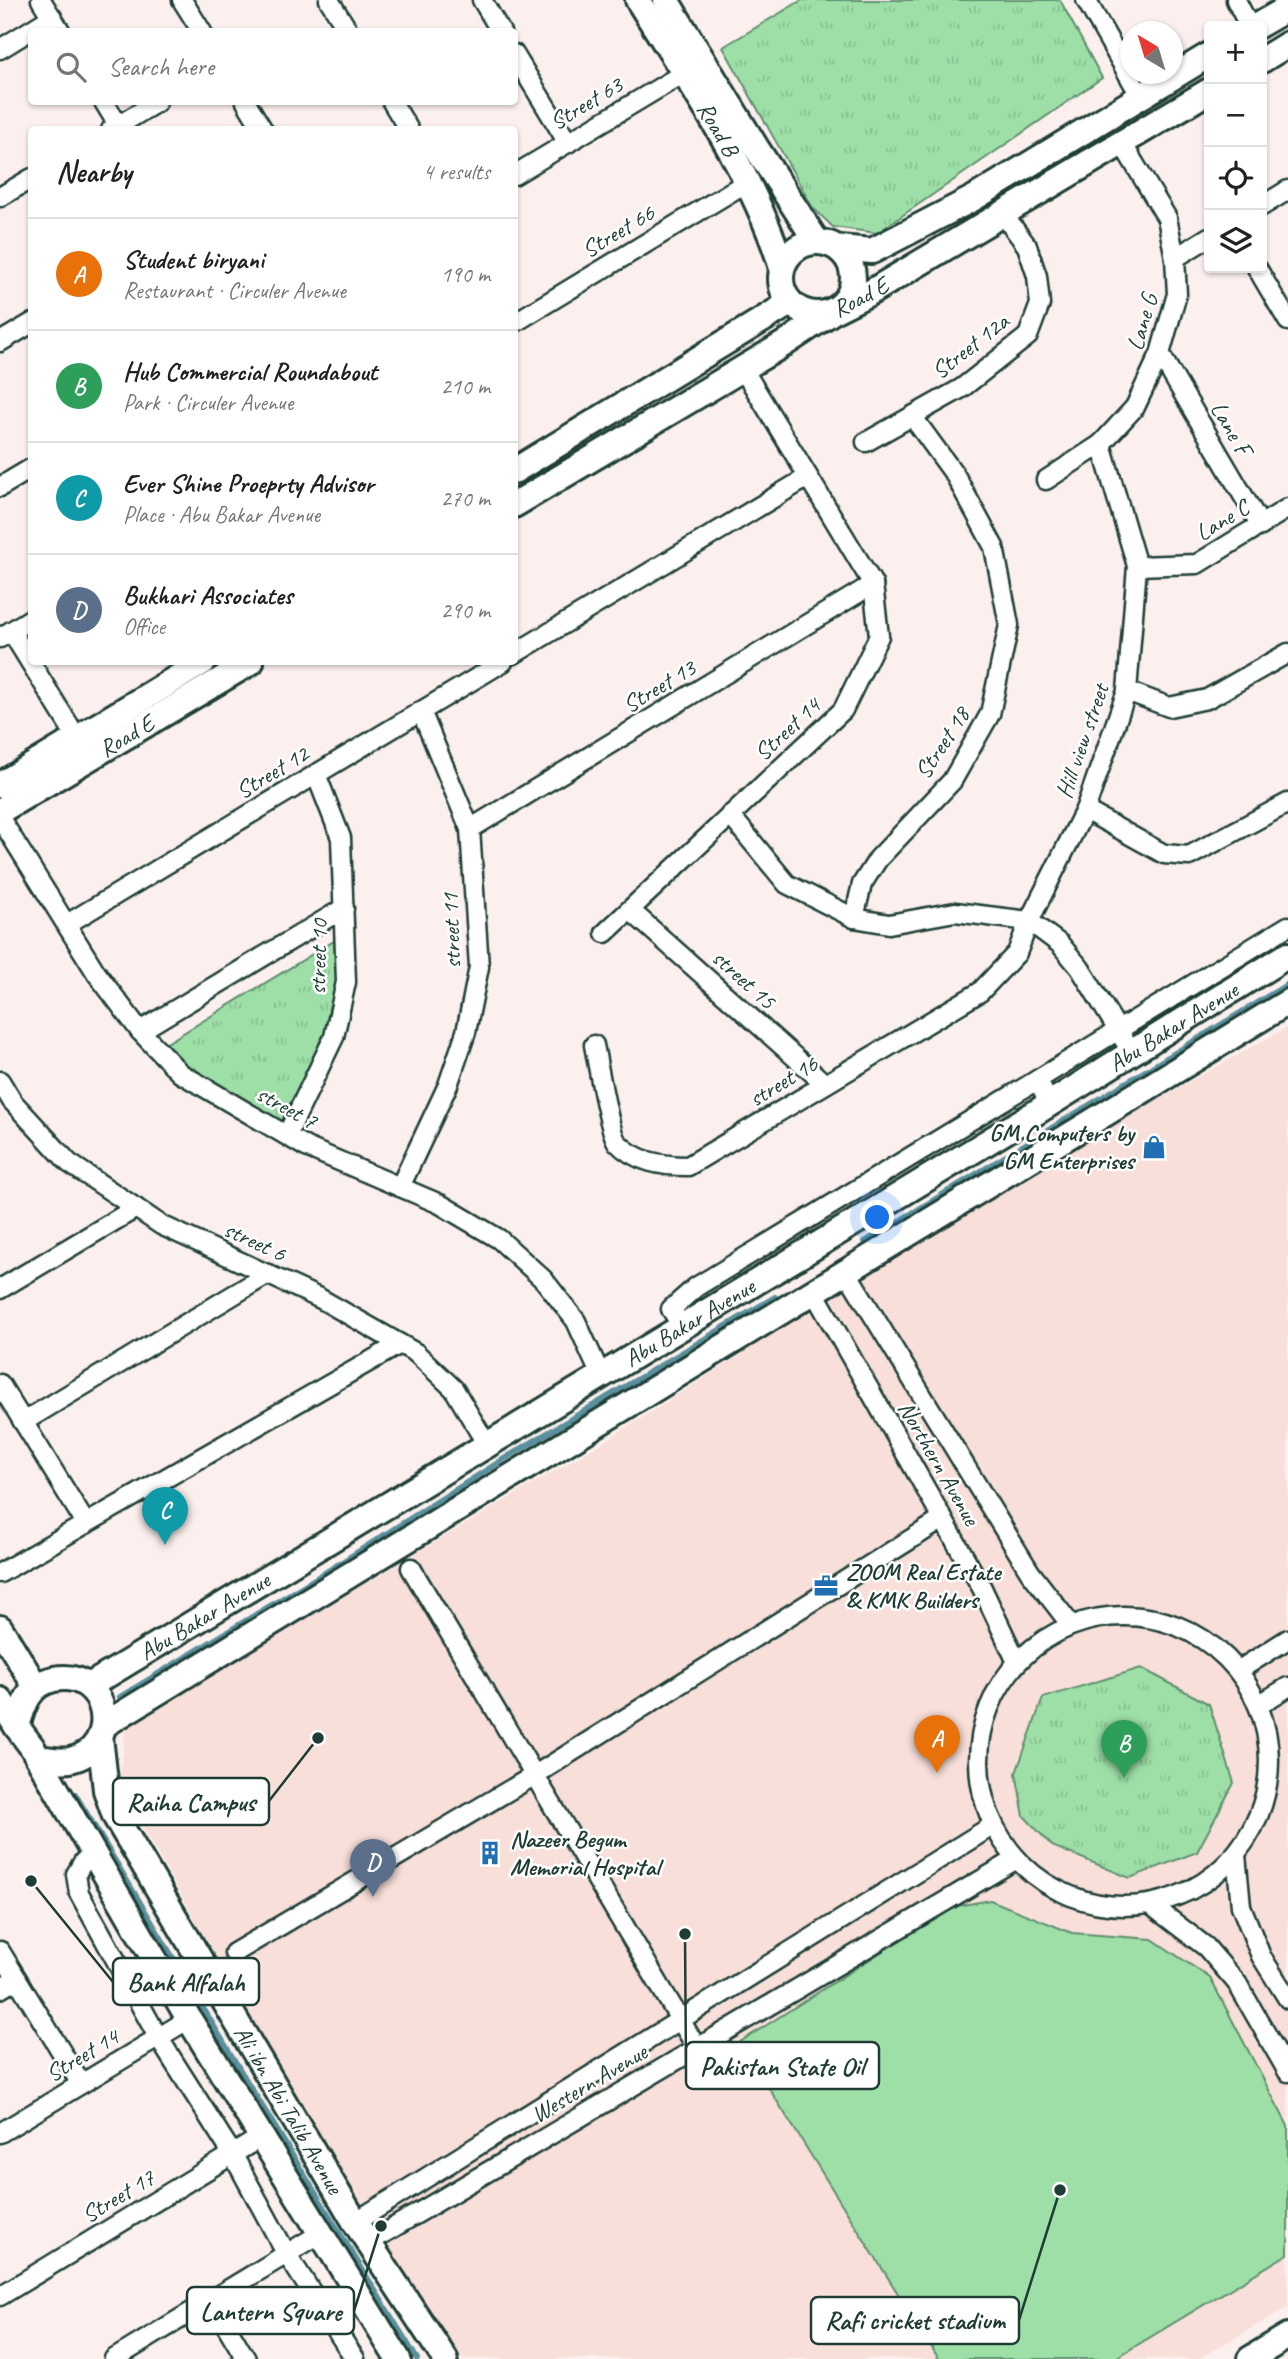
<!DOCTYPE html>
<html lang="en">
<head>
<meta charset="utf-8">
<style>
  :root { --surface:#fff; --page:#f2f2f2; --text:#222; --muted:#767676; --line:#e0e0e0; --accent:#7c3aed }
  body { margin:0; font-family:Caveat,sans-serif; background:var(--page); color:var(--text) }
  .controls { position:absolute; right:21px; top:21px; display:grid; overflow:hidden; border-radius:7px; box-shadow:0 2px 5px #0004 }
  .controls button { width:63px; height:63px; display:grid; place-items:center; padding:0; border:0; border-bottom:2px solid var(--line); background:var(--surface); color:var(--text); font:35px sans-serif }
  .compass { position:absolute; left:1120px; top:21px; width:63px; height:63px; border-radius:50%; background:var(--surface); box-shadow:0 2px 5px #0004; rotate:322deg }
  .you { position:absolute; left:878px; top:1218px; width:24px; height:24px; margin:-18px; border:5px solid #fff; border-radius:50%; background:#1a73e8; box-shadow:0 0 0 10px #1a73e833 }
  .badge { display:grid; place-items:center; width:46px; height:46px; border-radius:50%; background:var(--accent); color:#fff; font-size:23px; font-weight:700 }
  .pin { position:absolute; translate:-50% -58px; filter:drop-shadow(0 2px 4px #0008) }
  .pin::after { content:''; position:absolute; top:37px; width:24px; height:21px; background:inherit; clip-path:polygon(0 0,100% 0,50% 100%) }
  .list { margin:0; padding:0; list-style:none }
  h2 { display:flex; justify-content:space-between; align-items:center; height:91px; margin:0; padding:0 28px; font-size:30px }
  h2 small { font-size:23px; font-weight:400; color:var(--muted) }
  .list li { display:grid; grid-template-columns:46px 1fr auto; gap:21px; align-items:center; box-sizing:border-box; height:112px; padding:0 28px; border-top:2px solid var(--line) }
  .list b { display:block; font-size:26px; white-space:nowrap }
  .list p { margin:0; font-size:23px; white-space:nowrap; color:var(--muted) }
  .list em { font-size:23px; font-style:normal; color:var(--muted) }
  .icon { flex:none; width:38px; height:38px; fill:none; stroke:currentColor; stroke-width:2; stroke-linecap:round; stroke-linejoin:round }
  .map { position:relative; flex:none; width:1288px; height:2359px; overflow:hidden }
  .search { position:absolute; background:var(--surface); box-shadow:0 2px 5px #0004; left:28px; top:28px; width:490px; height:77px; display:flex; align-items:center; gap:18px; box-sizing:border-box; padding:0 24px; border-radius:7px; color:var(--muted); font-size:26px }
  .panel { position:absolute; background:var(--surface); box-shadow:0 2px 5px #0004; left:28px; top:126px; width:490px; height:539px; border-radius:7px }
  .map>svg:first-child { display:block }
  .built { fill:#f8dfd9 }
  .park { fill:url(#park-tufts); stroke:#5e8e6e; stroke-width:2 }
  .garden { fill:#9edfa8; stroke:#5e8e6e; stroke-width:2 }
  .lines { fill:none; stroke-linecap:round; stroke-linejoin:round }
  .stream { stroke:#59909c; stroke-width:6 }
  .street-casing { stroke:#1f3d34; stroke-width:23 }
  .secondary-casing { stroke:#1f3d34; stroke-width:30 }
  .street { stroke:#fff; stroke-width:18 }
  .secondary { stroke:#fff; stroke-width:24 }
  .labels { text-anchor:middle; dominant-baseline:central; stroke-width:5; stroke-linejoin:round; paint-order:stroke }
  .street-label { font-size:24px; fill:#1f3d34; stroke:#fff }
  .poi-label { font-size:24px; font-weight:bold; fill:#1f3d34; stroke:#fff; text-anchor:start }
  .leader { fill:none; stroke:#1f3d34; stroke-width:2.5 }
  .callout-dot { fill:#1f3d34; stroke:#fff; stroke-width:2.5 }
  .callout { fill:#fff; stroke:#1f3d34; stroke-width:2.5 }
  .callout-label { font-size:26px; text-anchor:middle; font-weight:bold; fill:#1f3d34 }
</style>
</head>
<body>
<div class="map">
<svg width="1288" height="2359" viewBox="0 0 1288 2359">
  <defs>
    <pattern id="park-tufts" width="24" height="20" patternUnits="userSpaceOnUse" patternTransform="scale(1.75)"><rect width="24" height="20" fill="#9edfa8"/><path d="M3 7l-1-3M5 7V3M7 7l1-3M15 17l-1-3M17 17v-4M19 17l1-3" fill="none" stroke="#88c091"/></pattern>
  </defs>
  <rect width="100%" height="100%" fill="#fcf0ee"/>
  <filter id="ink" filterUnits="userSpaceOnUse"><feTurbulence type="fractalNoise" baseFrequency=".0143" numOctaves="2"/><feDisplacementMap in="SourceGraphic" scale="14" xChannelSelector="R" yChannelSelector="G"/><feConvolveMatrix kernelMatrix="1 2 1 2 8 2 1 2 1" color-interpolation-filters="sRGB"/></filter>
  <g filter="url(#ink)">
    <path class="built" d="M1288,1027V2307L1198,2359H462L335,2164L141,1825L120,1777L126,1726L607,1440L1029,1171Z"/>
    <g class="park">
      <path d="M802,0H1060L1102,78L877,233L833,227L813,208L723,47Z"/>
      <path d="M334,941L338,989L330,1023L284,1125L198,1077L162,1046Z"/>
      <path d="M1141,1668L1209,1704L1234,1783L1197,1852L1130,1878L1052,1846L1024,1816L1016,1773L1043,1698Z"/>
    </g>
    <path class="garden" d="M990,1900L1072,1933L1152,1939L1210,1978L1288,2126V2254L1114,2359H939L740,2042L952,1907Z"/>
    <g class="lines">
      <g class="stream">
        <path d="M865,1242L1288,984"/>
        <path d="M120,1697L331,1569L504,1459L775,1297"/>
        <path d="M75,1794L246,2080L417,2359"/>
      </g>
      <g class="street-casing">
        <g id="street">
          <path d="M41,0L61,32"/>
          <path d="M182,0L202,32"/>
          <path d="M329,0L349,32"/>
          <path d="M482,0L501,32"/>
          <path d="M1086,0L1141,97"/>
          <path d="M1236,0L1249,26"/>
          <path d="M0,49L52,17"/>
          <path d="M514,54L568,143"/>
          <path d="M104,102L118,125"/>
          <path d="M246,102L263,130"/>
          <path d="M392,102L409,130"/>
          <path d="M111,130L157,102"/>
          <path d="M514,175L684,73"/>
          <path d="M0,197L32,178"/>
          <path d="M1262,206L1288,190"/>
          <path d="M1175,258L1209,237"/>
          <path d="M1257,268L1288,321"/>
          <path d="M514,323L747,182"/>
          <path d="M0,342L32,323"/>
          <path d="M1160,354L1261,526"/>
          <path d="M912,416L955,475L994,547L1009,625L990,714L952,781L878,859L862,884L854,918L889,924L955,912L1029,921L1060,944L1080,968L1132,1053"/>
          <path d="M866,442L962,388L1028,336L1040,304L1037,276L1027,246L1003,214"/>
          <path d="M1046,480L1101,444L1135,407L1160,354L1177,294L1175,258L1167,218L1122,143"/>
          <path d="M0,487L32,468"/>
          <path d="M1137,566L1197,564L1288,508"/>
          <path d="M11,631L77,738"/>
          <path d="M0,638L32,618"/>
          <path d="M514,654L808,477"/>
          <path d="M1127,691L1169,707L1207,699L1288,653"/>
          <path d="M1085,810L1164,854L1189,856L1288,803"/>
          <path d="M730,815L787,884L854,918"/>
          <path d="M0,818L97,974L140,1031L180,1073L306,1147L440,1204L499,1239L544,1280L576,1321L601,1376"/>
          <path d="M470,829L873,584"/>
          <path d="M630,910L825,1084"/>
          <path d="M67,924L503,662"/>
          <path d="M605,933L843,710L879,636L873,584L743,369"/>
          <path d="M140,1031L344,908"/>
          <path d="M594,1045C597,1060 610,1134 617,1142C635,1162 662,1166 688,1166L980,992L1017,953L1029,921L1085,810L1127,691L1137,566L1101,444"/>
          <path d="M1037,1080L1288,926"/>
          <path d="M0,1081L12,1101L69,1163L161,1225L321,1299L416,1353L454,1389L487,1445"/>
          <path d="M287,1135L334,1037L346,982L341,838L316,774"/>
          <path d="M400,1187L448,1085L466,1032L479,967L470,829L421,711"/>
          <path d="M846,1271L1030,1572L1071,1625"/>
          <path d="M0,1289L136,1208"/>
          <path d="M814,1292L982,1588L1017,1662"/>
          <path d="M682,1326L671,1309L696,1287L1037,1080L1050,1104"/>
          <path d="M0,1384L86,1524"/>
          <path d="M23,1422L268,1274"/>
          <path d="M411,1568L697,2048"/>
          <path d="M0,1573L400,1344"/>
          <circle cx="1124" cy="1761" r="145"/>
          <path d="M1239,1670L1288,1639"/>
          <path d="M1260,1704L1288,1687"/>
          <path d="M1236,1855L1241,1906L1261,1956L1288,1999"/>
          <path d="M93,1856L83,1862L76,1874L79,1893L158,2037L233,2155L286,2253L355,2359"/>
          <path d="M1151,1905L1206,1947L1237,1983L1288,2072"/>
          <path d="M0,1951L81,2084"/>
          <path d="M234,1953L535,1775L943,1519"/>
          <path d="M0,1989L17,1979"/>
          <path d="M0,2133L189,2019"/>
          <path d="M355,2222L992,1826"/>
          <path d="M369,2242L1015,1860"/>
          <path d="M0,2296L261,2137"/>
          <path d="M211,2300L246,2359"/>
          <path d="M114,2359L321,2233"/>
        </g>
      </g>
      <g class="secondary-casing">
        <g id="secondary">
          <path id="s1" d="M638,0C690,83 754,175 782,268"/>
          <path d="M666,0L757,149L817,242"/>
          <path d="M1257,26L1288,8"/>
          <path d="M1262,60L1288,44"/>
          <circle cx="817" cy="278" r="36"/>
          <path d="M839,248L872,251L974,198L1209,55"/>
          <path d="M514,471L790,303"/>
          <path id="s2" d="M514,505L784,344L835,310L871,292L1209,91"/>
          <path d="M0,785L203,662"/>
          <path id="s3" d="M0,811L251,662"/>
          <path d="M0,1628L36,1687"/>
          <path id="s4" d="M89,1686L1027,1118L1288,955"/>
          <path d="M0,1700L17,1727"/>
          <path d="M104,1725L1288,1002"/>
          <path id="s5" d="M100,1737L106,1790L115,1816L355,2222L445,2359"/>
          <path d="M38,1758C48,1759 60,1762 70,1760C124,1748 108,1668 54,1679C29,1684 23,1705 17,1727L32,1747L189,2019L398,2359"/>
          <path d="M1250,2359L1288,2336"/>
        </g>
      </g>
      <use href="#street" class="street"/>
      <use href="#secondary" class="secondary"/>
    </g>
  </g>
  <defs>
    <g id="shop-bare" transform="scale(1.89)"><path d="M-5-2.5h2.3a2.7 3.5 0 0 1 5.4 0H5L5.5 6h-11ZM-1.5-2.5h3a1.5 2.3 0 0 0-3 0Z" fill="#1f6fb2" stroke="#fff" stroke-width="2.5" paint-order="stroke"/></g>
    <g id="office-bare" transform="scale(1.89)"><path d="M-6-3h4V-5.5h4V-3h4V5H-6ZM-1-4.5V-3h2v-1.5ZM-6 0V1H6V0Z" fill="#1f6fb2" stroke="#fff" stroke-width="2.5" paint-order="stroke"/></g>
    <g id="building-bare" transform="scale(1.89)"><path d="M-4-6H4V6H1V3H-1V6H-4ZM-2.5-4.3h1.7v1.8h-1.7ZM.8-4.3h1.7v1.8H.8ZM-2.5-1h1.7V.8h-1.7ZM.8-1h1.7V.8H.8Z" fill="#1f6fb2" stroke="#fff" stroke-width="2.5" paint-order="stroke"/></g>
  </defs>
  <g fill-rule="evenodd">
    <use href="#shop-bare" x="1154" y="1147"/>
    <use href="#office-bare" x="826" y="1586"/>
    <use href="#building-bare" x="490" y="1853"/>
  </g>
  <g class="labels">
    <g class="street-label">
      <text transform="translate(586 103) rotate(-31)">Street 63</text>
      <text stroke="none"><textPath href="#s1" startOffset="152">Road B</textPath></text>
      <text transform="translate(618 231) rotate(-31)">Street 66</text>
      <text stroke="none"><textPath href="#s2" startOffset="404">Road E</textPath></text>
      <text transform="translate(1142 322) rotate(-74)">Lane G</text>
      <text transform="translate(970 346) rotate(-38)">Street 12a</text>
      <text transform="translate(1231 428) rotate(60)">Lane F</text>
      <text transform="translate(1222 520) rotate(-31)">Lane C</text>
      <text transform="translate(659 686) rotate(-31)">Street 13</text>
      <text transform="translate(787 729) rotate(-43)">Street 14</text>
      <text stroke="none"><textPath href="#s3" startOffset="147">Road E</textPath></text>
      <text transform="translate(1082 741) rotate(-71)">Hill view street</text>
      <text transform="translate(942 743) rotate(-57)">Street 18</text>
      <text transform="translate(272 772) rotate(-31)">Street 12</text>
      <text transform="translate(451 931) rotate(-92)">street 11</text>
      <text transform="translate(318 957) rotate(-88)">street 10</text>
      <text transform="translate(744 979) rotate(42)">street 15</text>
      <text stroke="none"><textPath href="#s4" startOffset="1269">Abu Bakar Avenue</textPath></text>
      <text transform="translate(783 1081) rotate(-31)">street 16</text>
      <text transform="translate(287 1107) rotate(29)">street 7</text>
      <text transform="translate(255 1241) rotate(25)">street 6</text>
      <text stroke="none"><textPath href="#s4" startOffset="702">Abu Bakar Avenue</textPath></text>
      <text transform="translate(939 1463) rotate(60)">Northern Avenue</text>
      <text stroke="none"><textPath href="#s4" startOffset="135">Abu Bakar Avenue</textPath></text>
      <text transform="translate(82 2055) rotate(-31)">Street 14</text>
      <text transform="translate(589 2083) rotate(-31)">Western Avenue</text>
      <text stroke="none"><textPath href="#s5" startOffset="422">Ali ibn Abi Talib Avenue</textPath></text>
      <text transform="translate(118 2196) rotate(-31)">Street 17</text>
    </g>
    <g class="poi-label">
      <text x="1134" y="1133" text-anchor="end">GM Computers by<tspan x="1134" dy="28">GM Enterprises</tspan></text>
      <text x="846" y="1572">ZOOM Real Estate<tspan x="846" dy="28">&amp; KMK Builders</tspan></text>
      <text x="510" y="1839">Nazeer Begum<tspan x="510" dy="28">Memorial Hospital</tspan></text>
    </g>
  </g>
  <path class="leader" d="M318 1738L269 1801M31 1881L113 1982M685 1934L686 2066M381 2226L354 2311M1060 2190L1019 2320"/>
  <g class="callout-dot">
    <circle cx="318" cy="1738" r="7"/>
    <circle cx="31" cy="1881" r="7"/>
    <circle cx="685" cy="1934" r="7"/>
    <circle cx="381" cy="2226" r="7"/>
    <circle cx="1060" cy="2190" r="7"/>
  </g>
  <g class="callout">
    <rect x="113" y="1778" width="156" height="47" rx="7"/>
    <rect x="113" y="1958" width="146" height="47" rx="7"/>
    <rect x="686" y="2042" width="193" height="47" rx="7"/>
    <rect x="187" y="2287" width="167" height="47" rx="7"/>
    <rect x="811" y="2297" width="208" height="47" rx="7"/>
  </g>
  <g class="callout-label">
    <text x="191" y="1811">Raiha Campus</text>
    <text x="186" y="1991">Bank Alfalah</text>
    <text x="782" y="2075">Pakistan State Oil</text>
    <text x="271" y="2320">Lantern Square</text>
    <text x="915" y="2329">Rafi cricket stadium</text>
  </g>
</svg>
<div class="controls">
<button>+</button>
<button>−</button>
<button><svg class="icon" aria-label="locate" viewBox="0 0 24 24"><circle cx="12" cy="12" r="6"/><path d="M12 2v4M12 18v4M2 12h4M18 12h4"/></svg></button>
<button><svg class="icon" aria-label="layers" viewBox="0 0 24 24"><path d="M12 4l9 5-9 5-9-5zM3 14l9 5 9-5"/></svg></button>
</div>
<svg class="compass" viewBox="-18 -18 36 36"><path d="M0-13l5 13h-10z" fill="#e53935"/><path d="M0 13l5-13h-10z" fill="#767676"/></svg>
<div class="you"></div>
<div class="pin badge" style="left:937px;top:1773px;background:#e8710a">A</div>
<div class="pin badge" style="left:1124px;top:1778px;background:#2e9e5b">B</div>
<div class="pin badge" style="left:165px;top:1545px;background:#0f9aa8">C</div>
<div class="pin badge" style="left:373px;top:1897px;background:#5c6f8a">D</div>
<div class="search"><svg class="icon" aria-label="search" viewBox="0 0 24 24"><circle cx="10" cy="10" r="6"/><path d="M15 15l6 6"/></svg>Search here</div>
<section class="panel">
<h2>Nearby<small>4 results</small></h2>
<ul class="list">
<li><span class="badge" style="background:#e8710a">A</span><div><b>Student biryani</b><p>Restaurant · Circuler Avenue</p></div><em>190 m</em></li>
<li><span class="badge" style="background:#2e9e5b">B</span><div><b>Hub Commercial Roundabout</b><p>Park · Circuler Avenue</p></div><em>210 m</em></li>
<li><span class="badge" style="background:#0f9aa8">C</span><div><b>Ever Shine Proeprty Advisor</b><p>Place · Abu Bakar Avenue</p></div><em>270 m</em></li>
<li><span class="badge" style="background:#5c6f8a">D</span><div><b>Bukhari Associates</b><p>Office</p></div><em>290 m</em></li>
</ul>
</section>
</div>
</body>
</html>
